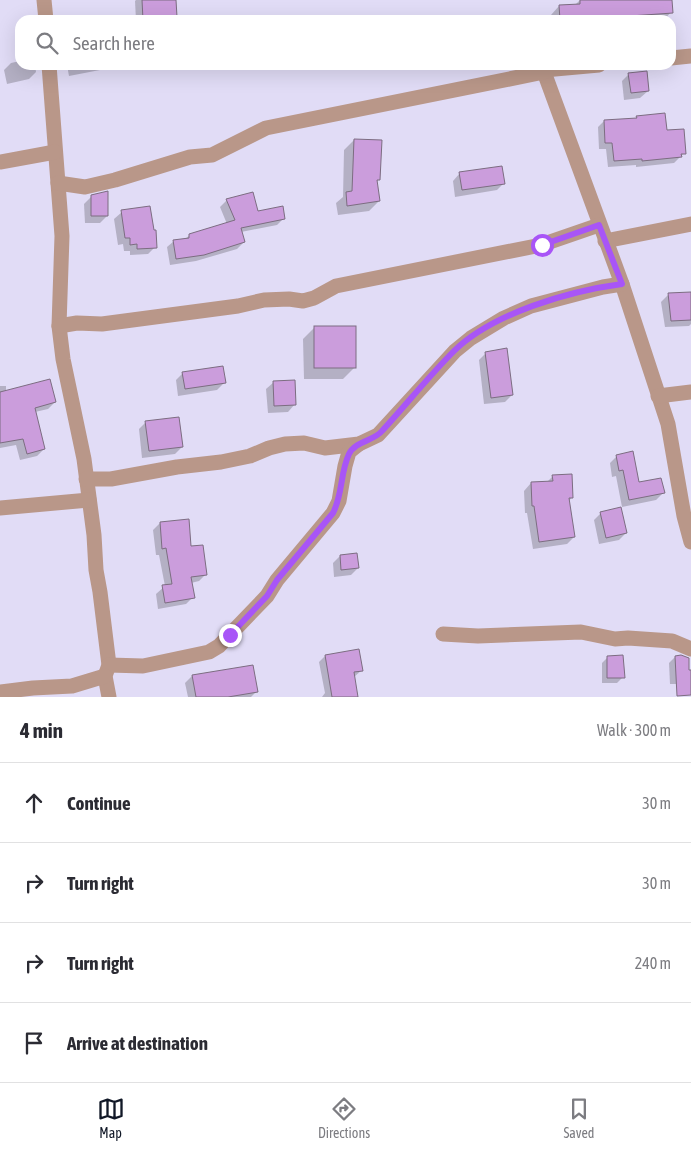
<!DOCTYPE html>
<html lang="en">
<head>
<meta charset="utf-8">
<style>
  :root { --surface:#fff; --page:#f7f7f7; --text:#2b2b33; --muted:#7c7c81; --line:#e1e1e2; --accent:#111827 }
  body { margin:0; font-family:"Asap Condensed",sans-serif; background:var(--page); color:var(--text) }
  .stop { position:absolute; width:15px; height:15px; margin:-11px; border:4px solid #a855f7; border-radius:50%; background:#fff }
  .stop.end { background:#a855f7; border-color:#fff; box-shadow:0 1px 5px #0008 }
  .list { margin:0; padding:0; list-style:none }
  h2 { display:flex; justify-content:space-between; align-items:center; height:65px; margin:0; padding:0 20px; font-size:21px }
  h2 small { font-size:16px; font-weight:400; color:var(--muted) }
  .list li { display:grid; grid-template-columns:32px 1fr auto; gap:15px; align-items:center; box-sizing:border-box; height:80px; padding:0 20px; border-top:1px solid var(--line) }
  .list b { display:block; font-size:19px; white-space:nowrap }
  .list em { font-size:16px; font-style:normal; color:var(--muted) }
  .icon { flex:none; width:28px; height:28px; fill:none; stroke:currentColor; stroke-width:2; stroke-linecap:round; stroke-linejoin:round }
  .map { position:relative; flex:none; width:691px; height:697px; overflow:hidden }
  .search { position:absolute; background:var(--surface); box-shadow:0 5px 20px #0002; left:15px; right:15px; top:15px; height:55px; display:flex; align-items:center; gap:12px; box-sizing:border-box; padding:0 18px; border-radius:15px; color:var(--muted); font-size:19px }
  .sheet { height:385px; background:var(--surface) }
  nav { display:flex; justify-content:space-around; align-items:center; box-sizing:border-box; height:70px; border-top:1px solid var(--line); background:var(--surface); font-size:14px; color:var(--muted) }
  nav a { display:grid; justify-items:center; gap:2px }
  nav .on { color:var(--accent) }
  .map>svg:first-child { display:block }
  .shadow { fill:#0003 }
  .building { fill:#cb9ddc; stroke:#7c6d81 }
  .lines { fill:none; stroke-linecap:round; stroke-linejoin:round }
  .street { stroke:#b99789; stroke-width:15 }
  .route { stroke:#a855f7; stroke-width:6 }
</style>
</head>
<body>
<div class="map">
<svg width="691" height="697" viewBox="0 0 691 697">
  <rect width="100%" height="100%" fill="#e1dcf6"/>
  <g class="shadow">
    <path d="M136,0H175L176,17L173,20H136L135,1Z"/>
    <path d="M580,0H671V12L664,20H551V15L559,6H574Z"/>
    <path d="M20,61V65H35L36,72L29,79L7,84L4,70L11,63Z"/>
    <path d="M67,65H105L100,70L69,76Z"/>
    <path d="M629,74L648,91L640,98L624,100L622,81Z"/>
    <path d="M637,117L666,131L684,153L674,163L636,167V165L608,167L606,149H599L598,127L604,121L635,119Z"/>
    <path d="M354,140L379,179L376,182L379,201L369,211L338,215L336,203L343,197L344,150Z"/>
    <path d="M460,173L504,183L497,190L455,197L453,181Z"/>
    <path d="M92,196L107,216L100,223H85L84,204Z"/>
    <path d="M227,200L257,213L284,218L277,225L241,232L244,242L237,249L196,261L170,265L167,247L174,241L185,239L190,235L227,224L220,207Z"/>
    <path d="M122,212L155,247L148,254L130,255V251H124L123,244L118,245L114,219Z"/>
    <path d="M691,293V324L689,326L665,327L661,302L668,295Z"/>
    <path d="M314,328L354,368L343,379H304L303,339Z"/>
    <path d="M486,353L512,395L505,402L484,404L479,360Z"/>
    <path d="M183,373L224,383L217,390L178,396L176,380Z"/>
    <path d="M274,382L295,404L288,412L268,413L266,389Z"/>
    <path d="M0,386H6V392L55,402L48,409L35,412L44,449L37,456L20,460L16,445L0,448Z"/>
    <path d="M146,422L182,447L175,454L142,458L139,429Z"/>
    <path d="M617,456L638,484L663,493L656,500L622,507L616,476L612,477L610,463Z"/>
    <path d="M553,476L572,497L569,501L574,537L567,544L533,549L527,513H525L524,491L531,483H546Z"/>
    <path d="M601,513L626,533L619,540L599,544L594,520Z"/>
    <path d="M160,523L190,548L206,574L199,581L191,583L193,597L186,604L158,609L156,594L165,586L159,555H156L153,530Z"/>
    <path d="M340,556L358,568L351,575L334,577L333,563Z"/>
    <path d="M325,656L362,670L354,677L357,697H322L325,693L319,662Z"/>
    <path d="M608,657L623,677L617,683H602V663Z"/>
    <path d="M675,657L682,684H670L669,663Z"/>
    <path d="M192,676L257,691L251,697H188L185,683Z"/>
  </g>
  <g class="building">
    <path d="M142,0H176L177,17L143,20Z"/>
    <path d="M580,0H672L673,13L630,16L631,20H560L559,5L580,4Z"/>
    <path d="M647,71L649,91L631,93L628,73Z"/>
    <path d="M665,113L667,130L684,129L686,154H681L682,157L642,161V159L614,161L612,143H605L604,120L637,118L636,116Z"/>
    <path d="M354,139L382,140L380,180H377L380,201L347,206L346,192L352,191Z"/>
    <path d="M502,166L505,184L462,190L459,172Z"/>
    <path d="M108,191V216H91V195Z"/>
    <path d="M253,192L258,211L283,206L285,219L241,228L245,242L204,255L176,259L173,240L189,238V234L235,220L226,199Z"/>
    <path d="M150,206L154,230H156L157,248L137,249V244L130,245V238H125L121,210Z"/>
    <path d="M691,292V320L671,321L668,293Z"/>
    <rect x="314" y="326" width="42" height="42"/>
    <path d="M507,348L513,395L491,398L485,352Z"/>
    <path d="M223,366L226,383L185,389L182,372Z"/>
    <path d="M50,379L56,402L35,408L45,449L27,454L23,439L0,443V392Z"/>
    <path d="M295,380L296,405L274,406L273,381Z"/>
    <path d="M179,417L183,447L149,451L145,421Z"/>
    <path d="M633,451L639,482L661,478L665,493L629,500L623,470L619,471L616,455Z"/>
    <path d="M572,474L573,498H569L575,537L539,542L534,506H532L531,482L553,481L552,475Z"/>
    <path d="M621,507L627,533L606,538L600,512Z"/>
    <path d="M189,519L191,546L203,545L207,575L191,577L195,598L165,603L162,585L172,584L166,548L162,549L160,522Z"/>
    <path d="M357,553L359,568L341,570L340,555Z"/>
    <path d="M359,649L363,671L354,672L358,697H332L325,655Z"/>
    <path d="M623,655L625,678H607V656Z"/>
    <path d="M681,655L689,658V670H691V695L677,696L675,656Z"/>
    <path d="M253,665L258,692L228,697H196L192,675Z"/>
  </g>
  <g class="lines">
    <g class="street">
      <path d="M44,0L46,20"/>
      <path d="M671,58L691,56"/>
      <path d="M49,65L62,236L59,326L63,359L84,459L94,535L96,570L100,592L109,665L105,676L109,697"/>
      <path d="M544,72L622,284L668,424L684,516L691,542"/>
      <path d="M0,162L55,152"/>
      <path d="M58,183L85,187L115,180L190,157L212,155L266,128L544,72V70L599,65"/>
      <path d="M605,241L691,224"/>
      <path d="M59,326L77,323L102,324L238,306L264,300L289,299L303,301L314,298L336,286L541,245L599,225"/>
      <path d="M658,396L691,392"/>
      <path d="M86,479H111L177,467L221,462L250,456L269,448L285,444L304,443L325,448L359,444L378,435L455,351L471,338L504,318L531,306L603,287L622,284"/>
      <path d="M0,508L89,500"/>
      <path d="M443,634L478,636L581,632L615,639L628,638L672,641L691,649"/>
      <path d="M109,665L143,666L209,652L219,646L267,596L277,580L333,513L339,501L345,466L349,452L359,444"/>
      <path d="M0,692L33,688L72,686L105,676"/>
    </g>
  </g>
  <g class="lines">
    <path class="route" d="M230,635L267,596L277,580L333,513C343,494 340,473 349,454C355,441 374,441 382,431C406,405 429,376 454,351C493,313 569,291 622,284L599,225L542,245"/>
  </g>
</svg>
<div class="stop" style="left:542px;top:245px"></div>
<div class="stop end" style="left:230px;top:635px"></div>
<div class="search"><svg class="icon" aria-label="search" viewBox="0 0 24 24"><circle cx="10" cy="10" r="6"/><path d="M15 15l6 6"/></svg>Search here</div>
</div>
<section class="sheet">
<h2>4 min<small>Walk · 300 m</small></h2>
<ul class="list">
<li><svg class="icon" aria-label="ahead" viewBox="0 0 24 24"><path d="M12 20V5M6 11l6-6 6 6"/></svg><div><b>Continue</b></div><em>30 m</em></li>
<li><svg class="icon" aria-label="right" viewBox="0 0 24 24"><path d="M7 20v-9h11M14 6l5 5-5 5"/></svg><div><b>Turn right</b></div><em>30 m</em></li>
<li><svg class="icon" aria-label="right" viewBox="0 0 24 24"><path d="M7 20v-9h11M14 6l5 5-5 5"/></svg><div><b>Turn right</b></div><em>240 m</em></li>
<li><svg class="icon" aria-label="arrive" viewBox="0 0 24 24"><path d="M6 21V4h12l-3 4 3 4H6"/></svg><div><b>Arrive at destination</b></div></li>
</ul>
</section>
<nav>
<a class="on"><svg class="icon" aria-label="map" viewBox="0 0 24 24"><path d="M3 6l6-2 6 2 6-2v14l-6 2-6-2-6 2zM9 4v14M15 6v14"/></svg>Map</a>
<a><svg class="icon" aria-label="directions" viewBox="0 0 24 24"><path d="M12 3l9 9-9 9-9-9zM9 14v-3h6M13 9l2 2-2 2"/></svg>Directions</a>
<a><svg class="icon" aria-label="saved" viewBox="0 0 24 24"><path d="M7 4h10v16l-5-4-5 4z"/></svg>Saved</a>
</nav>
</body>
</html>
